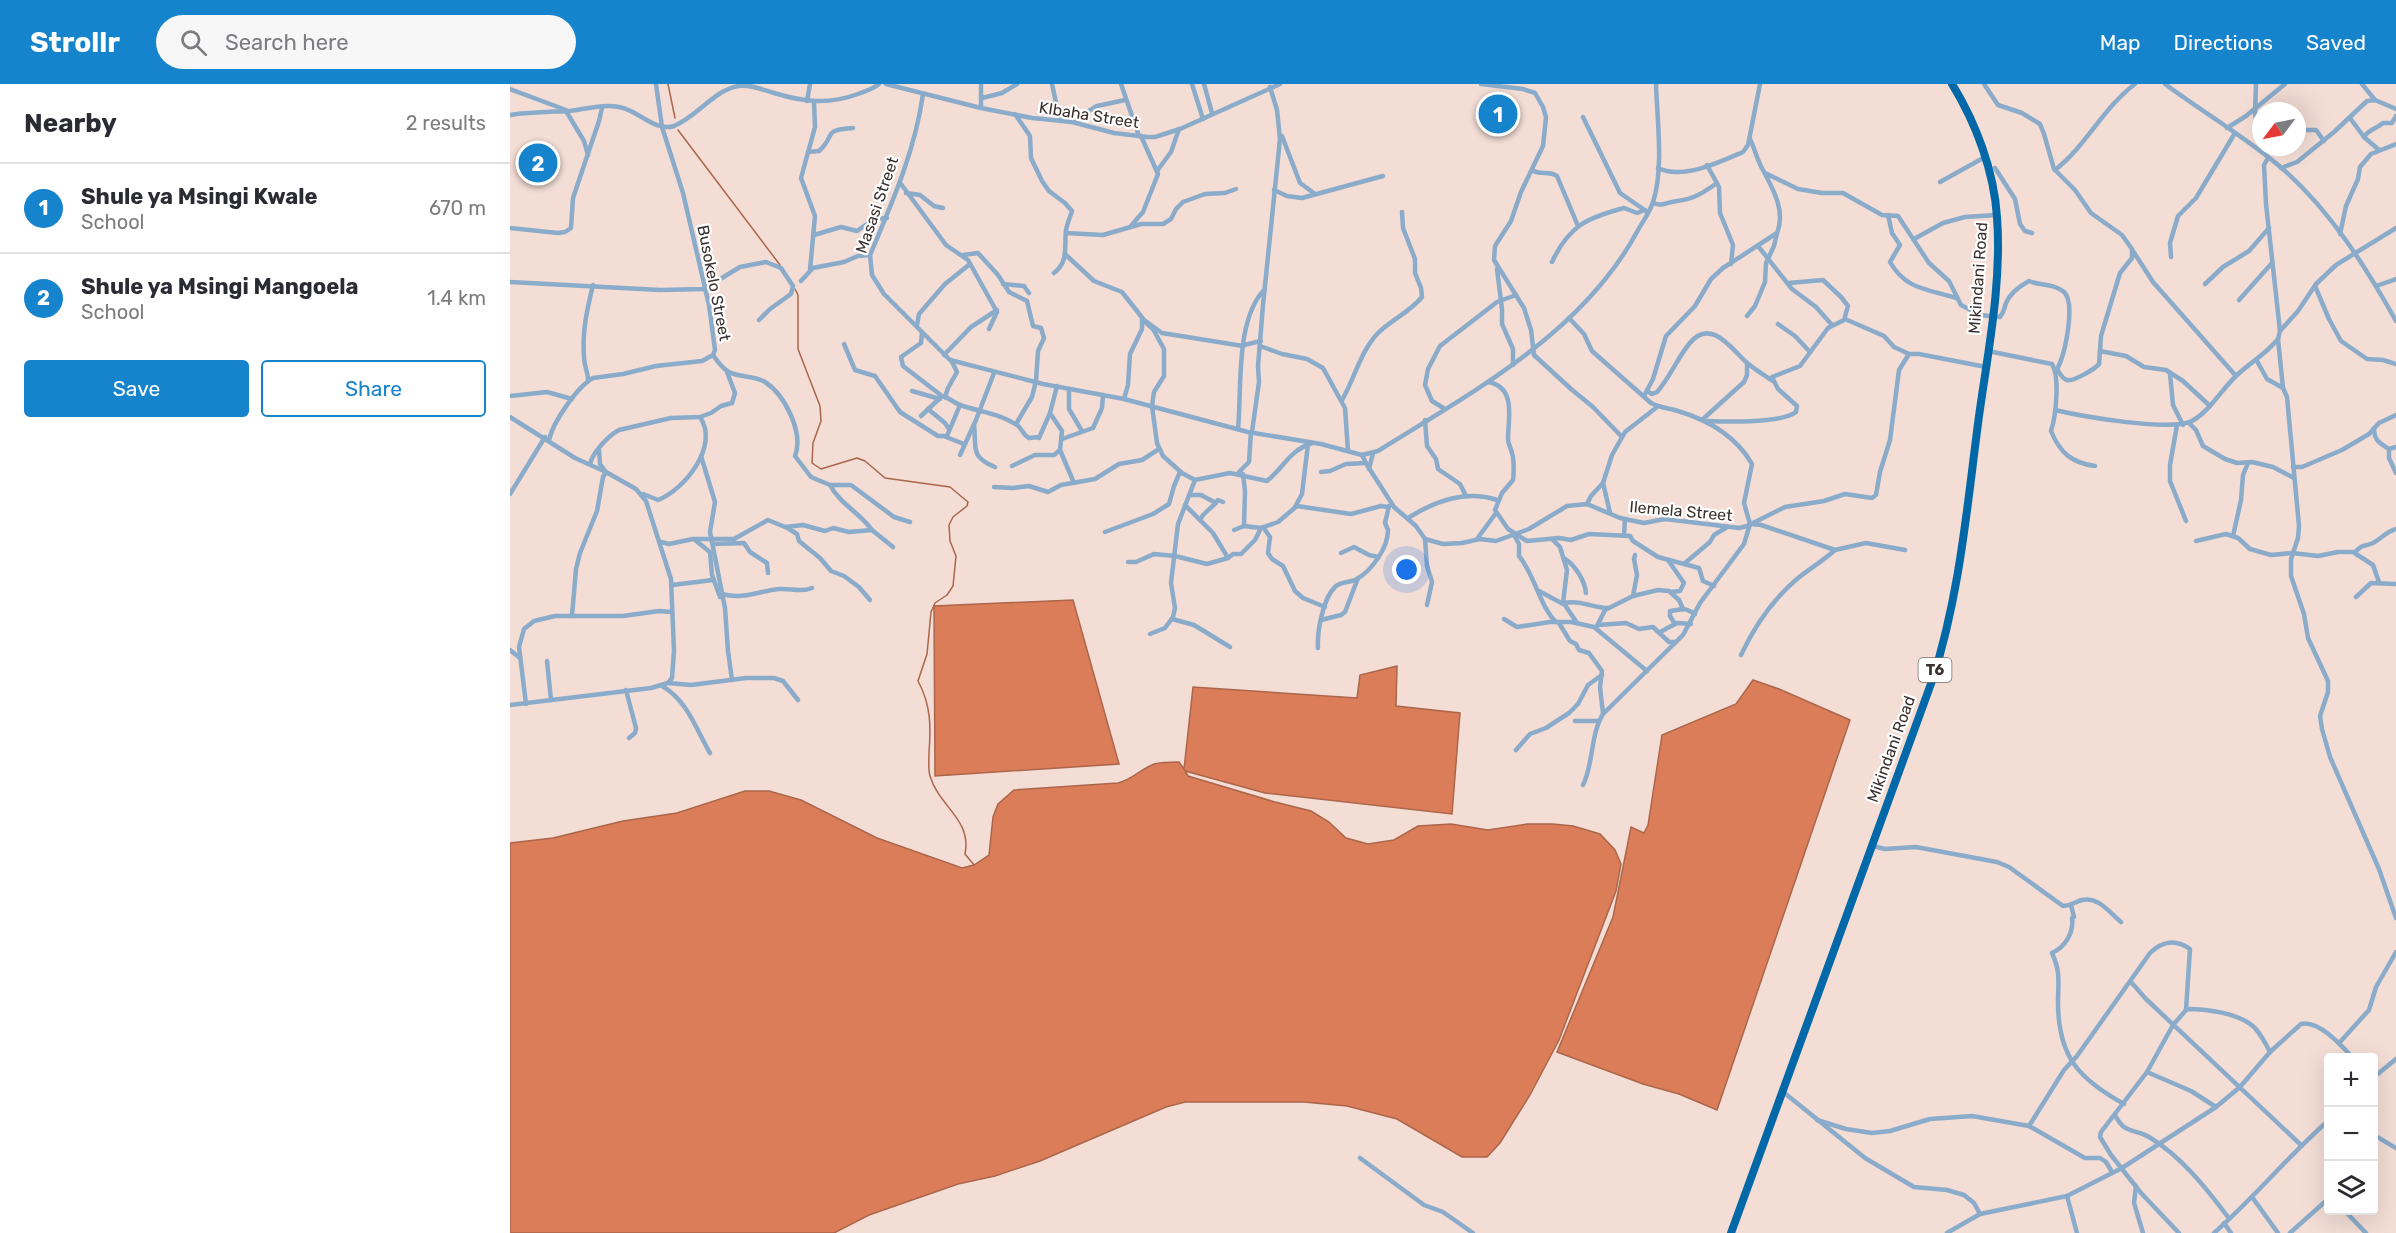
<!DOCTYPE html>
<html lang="en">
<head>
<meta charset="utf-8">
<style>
  :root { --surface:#fff; --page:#f7f7f7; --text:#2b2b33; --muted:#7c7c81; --line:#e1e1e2; --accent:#1683cd }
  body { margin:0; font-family:Rubik,sans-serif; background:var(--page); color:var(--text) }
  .controls { position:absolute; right:18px; bottom:18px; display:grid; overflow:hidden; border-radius:6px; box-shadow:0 6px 24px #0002 }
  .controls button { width:54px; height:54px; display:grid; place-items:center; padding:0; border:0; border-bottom:2px solid var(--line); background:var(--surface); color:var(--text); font:30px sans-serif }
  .compass { position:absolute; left:1742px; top:18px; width:54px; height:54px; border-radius:50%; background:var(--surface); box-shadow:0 6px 24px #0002; rotate:238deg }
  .you { position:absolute; left:897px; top:486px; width:21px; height:21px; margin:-15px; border:4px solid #fff; border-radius:50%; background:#1a73e8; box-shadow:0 0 0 9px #1a73e833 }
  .badge { display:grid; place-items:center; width:39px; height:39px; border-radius:50%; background:var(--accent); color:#fff; font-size:20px; font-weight:700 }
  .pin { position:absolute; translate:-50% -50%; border:3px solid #fff; box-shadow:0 2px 6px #0006 }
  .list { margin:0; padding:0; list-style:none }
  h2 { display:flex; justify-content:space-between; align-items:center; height:78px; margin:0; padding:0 24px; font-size:26px }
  h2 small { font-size:20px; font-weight:400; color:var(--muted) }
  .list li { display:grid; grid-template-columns:39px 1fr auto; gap:18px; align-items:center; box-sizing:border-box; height:90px; padding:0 24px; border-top:2px solid var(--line) }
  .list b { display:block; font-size:22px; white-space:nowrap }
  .list p { margin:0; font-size:20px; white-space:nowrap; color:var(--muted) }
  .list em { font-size:20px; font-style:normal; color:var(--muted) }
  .actions { display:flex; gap:12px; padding:18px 24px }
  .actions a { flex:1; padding:14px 0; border:2px solid var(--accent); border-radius:6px; text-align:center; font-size:21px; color:var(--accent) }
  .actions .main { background:var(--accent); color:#fff }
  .icon { flex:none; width:33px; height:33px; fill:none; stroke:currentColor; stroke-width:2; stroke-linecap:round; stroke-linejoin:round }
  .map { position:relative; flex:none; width:1886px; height:1149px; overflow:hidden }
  header { display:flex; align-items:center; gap:36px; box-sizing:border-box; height:84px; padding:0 30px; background:var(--accent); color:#fff }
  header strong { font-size:28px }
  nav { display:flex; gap:33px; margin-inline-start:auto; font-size:21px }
  .search { width:420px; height:54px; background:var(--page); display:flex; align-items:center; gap:15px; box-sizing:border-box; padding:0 21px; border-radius:33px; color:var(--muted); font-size:22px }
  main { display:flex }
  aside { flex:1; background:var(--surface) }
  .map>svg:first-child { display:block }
  .water { fill:#db7d58; stroke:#ab664b; stroke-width:1.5 }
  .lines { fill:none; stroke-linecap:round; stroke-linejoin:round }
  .stream { stroke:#ab664b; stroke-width:1.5 }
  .street { stroke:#8aabc9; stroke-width:4.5 }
  .highway { stroke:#0268a7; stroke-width:8 }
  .labels { text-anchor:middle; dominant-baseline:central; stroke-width:4.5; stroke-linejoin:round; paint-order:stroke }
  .shield { fill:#fff; stroke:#756f6d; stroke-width:1.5 }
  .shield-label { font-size:15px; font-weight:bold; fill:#3a312e }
  .street-label { font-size:16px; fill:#3a312e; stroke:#fff }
</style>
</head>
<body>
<header>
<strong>Strollr</strong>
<div class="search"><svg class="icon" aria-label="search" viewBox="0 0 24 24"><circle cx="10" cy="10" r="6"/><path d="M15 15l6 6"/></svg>Search here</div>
<nav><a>Map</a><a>Directions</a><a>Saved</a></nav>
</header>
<main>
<aside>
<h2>Nearby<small>2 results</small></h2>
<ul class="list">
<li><span class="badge">1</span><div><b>Shule ya Msingi Kwale</b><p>School</p></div><em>670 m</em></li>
<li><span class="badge">2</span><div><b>Shule ya Msingi Mangoela</b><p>School</p></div><em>1.4 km</em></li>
</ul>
<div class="actions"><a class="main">Save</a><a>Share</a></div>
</aside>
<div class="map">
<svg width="1886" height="1149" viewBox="0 0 1886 1149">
  <rect width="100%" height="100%" fill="#f3ddd5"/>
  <g class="water">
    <path d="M563,516L609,680L425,692L424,522Z"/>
    <path d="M887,582L886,622L950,629L942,730L755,709L675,687L678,692L765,718L801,727L819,738L836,754L858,760L884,756L908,742L941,740L978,746L1017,740H1043L1063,742L1090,750L1105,766L1111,780L1106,807L1049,956L1020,1011L990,1059L977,1073H952L887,1035L837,1022L794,1018H675L656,1023L530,1077L485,1092L448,1100L359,1131L324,1149H0V759L43,754L113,737L167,729L235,707H259L291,716L367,754L452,784L464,781L479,771L483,733L488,720L504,706L608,699C622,696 631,685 644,680C651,678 661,678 669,678L674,685L683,603L847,614L850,591Z"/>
    <path d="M1243,596L1269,605L1340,636L1207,1026L1169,1010L1133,1000L1047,968L1103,833L1121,743L1134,749L1138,741L1152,651L1226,620Z"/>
  </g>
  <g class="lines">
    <g class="stream">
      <path d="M158,0L165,34"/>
      <path d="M168,46L270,181"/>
      <path d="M285,205L288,211V265L310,322L311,337L303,359L302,379L311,385L347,374L355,377L375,394L440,403L458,418L457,422L443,433L439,441L440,457L446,472L443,502L437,511L425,519L421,528L417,570L408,597C421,621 421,642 419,669C419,677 418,685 420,692C429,723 462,735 455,770L464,781"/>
    </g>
    <g class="street">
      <path d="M376,0L471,24L522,34L562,38L604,49L637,53H645L670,45L770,0"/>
      <path d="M471,0V24"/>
      <path d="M542,0L550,37"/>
      <path d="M611,0L629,52"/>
      <path d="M682,0L693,35"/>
      <path d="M694,0L702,29"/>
      <path d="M971,0L1013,5L1025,9L1033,23L1036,33L1033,62L1011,108L1001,137L985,162L984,176L1014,224L1021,246L1024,271L1061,305L1083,323L1112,353"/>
      <path d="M1474,0L1488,21L1512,29L1530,40L1534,50L1544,85L1565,106L1581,129L1612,151L1622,165V174L1610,189L1591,252L1589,280C1585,285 1563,298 1557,296C1552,295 1549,288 1547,285"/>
      <path d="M1655,0C1694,29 1737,54 1774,86C1821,128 1856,183 1886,237"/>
      <path d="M1746,0L1745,30L1751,58"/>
      <path d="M1852,0L1865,16"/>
      <path d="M0,5L56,26"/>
      <path d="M413,10C405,67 382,119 360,171L362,191L374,210L440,276L533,300L614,315L738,348L811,360L852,371L868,367C964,307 1073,249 1128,146C1133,137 1140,128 1143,118C1154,86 1147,34 1146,0"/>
      <path d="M472,14L492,9L507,0"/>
      <path d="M297,17L300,0"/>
      <path d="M56,27L74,57L78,71"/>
      <path d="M505,30L520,52L521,74L532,97L539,107L555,119L562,127C560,133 557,140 556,146C554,163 559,178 544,189"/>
      <path d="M0,31C20,28 39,28 59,27C76,25 97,19 113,24C129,28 146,48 164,42C187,33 205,5 229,2C240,0 253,6 264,9C294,18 318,21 348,10C356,7 363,5 369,0"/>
      <path d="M1073,33L1110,109L1136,127"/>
      <path d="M1840,34L1854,53L1869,66"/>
      <path d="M560,38L587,22L615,16"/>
      <path d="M1717,44L1736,32L1775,0"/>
      <path d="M1787,49L1793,46H1806L1814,57"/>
      <path d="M772,52L790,99L805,110"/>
      <path d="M1854,53C1859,45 1866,45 1873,39H1882L1886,32"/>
      <path d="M298,68L309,67C327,51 311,46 343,44"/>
      <path d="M1758,74L1754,81L1756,120L1770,247L1768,255L1773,304L1777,313L1789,442L1788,454L1781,475V492L1794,530L1798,554L1818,597V608L1810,632L1812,645L1820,673L1869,785L1886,834"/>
      <path d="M1197,81L1209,103L1210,129L1223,161L1221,180"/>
      <path d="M1148,84C1173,96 1210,78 1233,68L1238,61L1250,0"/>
      <path d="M1485,84L1505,115L1510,140L1515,147L1522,149"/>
      <path d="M1771,84L1787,78L1824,48L1857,17L1865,16L1886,25"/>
      <path d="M1022,86C1029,92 1039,86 1047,92L1068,142"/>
      <path d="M1545,86C1576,62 1593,24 1625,0"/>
      <path d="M647,87L661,68L669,45"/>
      <path d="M1255,89L1288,105L1312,109H1333L1372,131L1388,132L1419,179L1439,197L1451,221L1470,231L1490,233C1494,228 1494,225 1496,219C1500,209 1510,202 1519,197C1531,202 1543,199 1554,208C1566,219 1555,271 1547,285"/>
      <path d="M1430,98L1475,73"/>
      <path d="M391,100L436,161L458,176L487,228L479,245"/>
      <path d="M764,106L777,112L792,114L873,92"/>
      <path d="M396,109L410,111L424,122L433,124"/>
      <path d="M1143,119C1153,123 1157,118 1167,117C1184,115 1193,109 1207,99"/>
      <path d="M1378,131L1382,149L1390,161L1380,178C1396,206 1418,205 1446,214"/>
      <path d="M620,143L633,128L648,90L631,52"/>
      <path d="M0,144L48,149L55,148L61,144L63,114L89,37L92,24"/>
      <path d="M556,149L593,151L631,140H653L661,135L666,125L673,118L695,110L715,109L726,105"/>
      <path d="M1830,150L1836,122L1848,95L1850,83L1861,70L1886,60"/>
      <path d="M304,151L331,143L347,147L364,135L377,134"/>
      <path d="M1404,155L1433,139L1455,133L1487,131"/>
      <path d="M1248,162L1282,205L1306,223L1322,241"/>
      <path d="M1623,167L1643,198L1726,292"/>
      <path d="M555,170L584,197L612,208L634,236L652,249L733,262"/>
      <path d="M453,171L468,169L488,191L499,208L517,217L523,242L531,244L534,254L528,267L526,297L522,313L506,340"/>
      <path d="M1661,173L1660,159L1668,132L1686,114L1725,49"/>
      <path d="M1042,178C1059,142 1076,134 1114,124L1127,129L1135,126"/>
      <path d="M987,185L992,225V240L1003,265V281"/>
      <path d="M300,186L305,132L291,94L305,43L304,18"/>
      <path d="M291,197L303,184L334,178L348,172L360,171"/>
      <path d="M0,198L150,206L194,205L230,183L256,178L271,184L283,202L281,210L260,225L249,236"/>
      <path d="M493,200L514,202L519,209"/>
      <path d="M1695,200L1713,183L1739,167L1759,144"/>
      <path d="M1805,202L1819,235L1831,257L1857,275L1873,276L1886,280"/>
      <path d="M1866,202L1886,195"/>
      <path d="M1729,216L1762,179"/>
      <path d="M1237,232L1245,222L1255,198L1256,179L1264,162L1267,149"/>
      <path d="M1059,234L1074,250L1082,267L1141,319C1150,324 1159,324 1168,327C1198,336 1226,352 1242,380L1234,419L1240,440L1234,460L1190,519L1173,551L1093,630C1080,651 1084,679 1073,701"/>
      <path d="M1335,235L1374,252L1384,263L1399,270"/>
      <path d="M635,238L643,245L654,265V292L644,308L642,322L647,359L653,372L672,389L685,396L720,389L757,397C775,382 779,367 802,359"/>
      <path d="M1268,240L1285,252L1300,268"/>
      <path d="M407,241L409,230L435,200L460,180"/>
      <path d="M1770,247L1788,227L1806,200L1826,181L1886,144"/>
      <path d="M412,249L411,259L391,273L393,282L432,312C440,314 445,320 453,322C471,328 491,330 507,341C512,344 513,351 519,354L529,353"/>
      <path d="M334,260L345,286L365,292L390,328L428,352H437L450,321"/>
      <path d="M734,261L751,257"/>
      <path d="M750,262L772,270L797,275L813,284L835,324L838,367"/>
      <path d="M1478,267L1542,280C1550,293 1546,332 1541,347C1550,369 1562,379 1585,382"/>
      <path d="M1590,267L1616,272L1634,283L1656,286L1673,297L1700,322"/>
      <path d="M203,271C207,277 212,284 219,288C230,294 244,291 255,298C275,311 294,349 285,372L301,393L320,401H341L384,433L400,438"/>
      <path d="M434,271L461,243L487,226"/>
      <path d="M1747,277L1757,295L1773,304"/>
      <path d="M1660,290L1663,321L1673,341"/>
      <path d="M78,296C78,288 74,281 74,273C72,247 77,226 83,201"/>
      <path d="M978,298C1007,303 998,336 998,355C998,360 1001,364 1002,369C1004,375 1004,390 1003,396L992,409L985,426L998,445L1017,457L1049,454L1061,456L1079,450L1120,452L1123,457L1148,473L1189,484L1193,497L1204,502"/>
      <path d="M559,305V325L572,347"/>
      <path d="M402,307L430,315"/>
      <path d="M1137,307L1142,310L1147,308C1160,293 1167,275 1179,260C1200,233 1221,264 1236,278C1244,285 1254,291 1263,297"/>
      <path d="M0,312L37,308L62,315"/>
      <path d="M1134,312L1143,295L1156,252L1185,222L1201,195L1213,184L1267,149C1276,127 1263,105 1253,86C1247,76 1245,65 1240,55"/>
      <path d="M435,313L438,304L447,288L441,276"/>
      <path d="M614,315L618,301L620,270L632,245V236"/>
      <path d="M832,316C845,294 850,268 868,249C881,236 900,228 912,213L911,204L905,189V175L893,144L892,128"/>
      <path d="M418,325L435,339L439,345"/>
      <path d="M935,325L922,317L915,301L918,285L930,262L987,218L1006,211"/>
      <path d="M1545,326C1570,332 1661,348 1682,337C1700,327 1711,306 1727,291C1741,278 1756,270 1768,255"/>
      <path d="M540,329L552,347L550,366L564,399"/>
      <path d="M411,332L430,314"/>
      <path d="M0,333L65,374L96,388L126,405L136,417L161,495L164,567L162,594L158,599L141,604L0,621"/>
      <path d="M1193,335L1234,298L1237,291V279"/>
      <path d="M915,336L917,362L926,375L928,385L950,400L956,412"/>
      <path d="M1198,337C1218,338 1272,339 1286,328L1287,322L1268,305L1262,293L1290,282L1318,244L1334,236L1338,222L1331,213L1313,196L1279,199"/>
      <path d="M1679,339L1686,346L1693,362L1715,375L1727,379L1742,378L1763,383L1784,394"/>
      <path d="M464,341C467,364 459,372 485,383"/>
      <path d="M1667,341L1660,381V397L1676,437"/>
      <path d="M1864,344C1864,356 1869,359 1879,365L1886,363"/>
      <path d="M728,345C732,304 725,235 755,205"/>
      <path d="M742,348L749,298L748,282L753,221L770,55L767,26L760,3"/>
      <path d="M436,353L454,360"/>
      <path d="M529,354L540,329L547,302"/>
      <path d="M552,355L583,344L592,324L593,311"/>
      <path d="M39,356C43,338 67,303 83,294L113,290L146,282L192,277L203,271L205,266L199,221L173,109L152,43L146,0"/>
      <path d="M1879,365V374L1886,389"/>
      <path d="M450,371L466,336L484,289"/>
      <path d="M852,371L857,381L884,423L906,442L915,455L933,460L952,459L970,455L986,457L1019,445L1057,422L1077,420L1110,434L1134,439L1155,435L1229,444L1237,442L1275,423L1314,417L1335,410L1362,414L1366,411L1370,388L1380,356L1389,286L1399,270H1409L1476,283"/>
      <path d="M191,372L205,418L200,448L215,524L218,567L222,596"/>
      <path d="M80,380C83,368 98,352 109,346L161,334L190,333L201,329L211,322L222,319L225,309L217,288"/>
      <path d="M502,382L525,371H544L550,366"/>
      <path d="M1783,383H1792L1832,366L1859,350L1869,339L1886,331"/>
      <path d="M859,385L863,369"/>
      <path d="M729,388L739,378L741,348"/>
      <path d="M811,388L820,387L836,380L856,379"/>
      <path d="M733,390L735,407L734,442"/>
      <path d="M1093,399L1100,429"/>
      <path d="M320,401C330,420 350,429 362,446"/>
      <path d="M484,403L503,404L519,402L538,408L551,401L585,395L609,380L632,376L649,365"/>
      <path d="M0,410L35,353"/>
      <path d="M133,410L148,416C174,406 210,362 190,333"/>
      <path d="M679,411H691L706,419"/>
      <path d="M1077,420L1081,412L1093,399L1102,371L1115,348L1147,323"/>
      <path d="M675,421L703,449L718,474"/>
      <path d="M785,423L792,410L798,360"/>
      <path d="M898,434C925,417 957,406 987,416"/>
      <path d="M690,436C695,426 702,425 708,416L713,418"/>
      <path d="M1241,440L1251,441L1325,466L1356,459L1395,466"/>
      <path d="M276,443L287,450L289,457L310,474L321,487L334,492L349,503L360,516"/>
      <path d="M753,443L760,453L758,469L762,475L773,482L785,507L793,514L815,523"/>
      <path d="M724,446L734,442L751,444"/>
      <path d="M595,448L643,430L659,420L664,402L670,388"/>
      <path d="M1004,451L1009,460V472C1025,491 1029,521 1046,538"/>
      <path d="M1114,451L1115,435"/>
      <path d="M1723,452L1731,416L1733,391L1738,379"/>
      <path d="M915,455L917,482L922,498L917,521"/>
      <path d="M967,455L986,429"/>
      <path d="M185,456L200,468L202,491L210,513"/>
      <path d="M1043,456L1050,463L1057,486L1053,519C1074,516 1081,524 1099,524"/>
      <path d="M1686,457L1716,450L1728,454L1740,465L1761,471L1782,469L1808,472L1828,468H1843L1863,481L1869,498"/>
      <path d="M151,458L159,460L183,455H224L258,436L275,443L293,441L315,447L323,444L339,448L362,446L383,463"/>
      <path d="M203,460L234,459L240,468L257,479L258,489"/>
      <path d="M1845,468C1854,459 1854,463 1863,459C1872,454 1876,448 1886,445"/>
      <path d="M831,469L844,463L859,471L868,473"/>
      <path d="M1055,475C1065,481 1075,497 1076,509"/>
      <path d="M1158,476L1174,499L1170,507L1161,508"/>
      <path d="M618,478H626L644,470L665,472L697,480L718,474L723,470H731L745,456L751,444L768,438L787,422L841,430L871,422L878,423"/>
      <path d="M1175,479L1200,458L1204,451L1217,443"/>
      <path d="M162,501L203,496"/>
      <path d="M1029,507L1055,521L1067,539"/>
      <path d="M212,510C232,516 249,507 269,505C281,504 290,509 302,504"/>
      <path d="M1123,512L1148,506L1159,507L1169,516L1173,525"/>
      <path d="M1846,513L1861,499L1886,500"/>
      <path d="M62,532L66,485L70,469L87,427L93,393L96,388L90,380L89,366"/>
      <path d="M662,535L684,541L720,563"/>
      <path d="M994,535L1007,543L1040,538H1061L1084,543L1137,587"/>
      <path d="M811,536L831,531L835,528L848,494"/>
      <path d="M1049,539L1060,557L1066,560L1069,566L1079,569L1092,587L1090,603L1093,629"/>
      <path d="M1165,540L1160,532V527C1173,526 1172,522 1185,530"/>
      <path d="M1088,541L1116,539L1129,545L1143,543L1159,558H1166"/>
      <path d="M1086,544L1095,526L1123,512L1127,491L1124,475L1125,471"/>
      <path d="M1152,547L1167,539L1181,540"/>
      <path d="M640,550L655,544L663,533L665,524L661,499L668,440L685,396"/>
      <path d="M808,564C807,548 813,514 825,503C831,497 840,499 847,495C862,486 878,464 878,446L875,439L879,422"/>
      <path d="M0,566L10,574"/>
      <path d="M1231,571C1245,541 1262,516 1287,495C1299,485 1313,477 1325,466"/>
      <path d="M37,577L41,616"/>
      <path d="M158,599L181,601L236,594H264L273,597L288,616"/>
      <path d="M152,602C177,616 186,645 200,669"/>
      <path d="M116,606L126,644L125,649L119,654"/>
      <path d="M16,620L9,563L14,545L24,537L45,532H113L149,527L162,528"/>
      <path d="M1065,637H1089"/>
      <path d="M1006,666L1020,650L1036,644L1059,629L1068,620L1078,601L1092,591"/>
      <path d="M1363,762L1375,765L1406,763L1487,778L1499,783L1553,822C1560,822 1565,818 1572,816C1588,812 1600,829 1611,838"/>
      <path d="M1561,821L1564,833L1562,834C1564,849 1555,863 1542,869C1551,889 1548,898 1548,918C1548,973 1569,995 1614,1020"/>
      <path d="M1621,898L1636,915L1791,1061"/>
      <path d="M1830,958L1859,926L1866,903L1886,868"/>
      <path d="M1637,988L1681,1007L1706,1023"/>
      <path d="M1864,993L1886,975"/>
      <path d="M1272,1007L1355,1074L1404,1103L1437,1106L1454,1111L1464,1119L1470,1130"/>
      <path d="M1605,1031C1615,1051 1624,1044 1639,1053C1671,1072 1696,1104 1718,1133"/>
      <path d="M1307,1036L1336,1045L1362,1049L1380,1047L1420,1035L1462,1032L1519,1042L1575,1074H1590L1596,1078L1602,1088"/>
      <path d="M1519,1042L1554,986L1567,972L1640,869C1652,857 1666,855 1680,865L1676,926"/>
      <path d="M1864,1051L1886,1064"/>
      <path d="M850,1074L914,1121L933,1128L963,1149"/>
      <path d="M1626,1102L1624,1119L1633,1149"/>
      <path d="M1557,1112L1567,1149"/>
      <path d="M1742,1113L1768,1149"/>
      <path d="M1834,1126L1856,1149"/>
      <path d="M1714,1139L1721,1149"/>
      <path d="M1437,1149L1470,1130L1557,1112L1612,1084L1706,1023L1730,1003L1760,968L1791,940C1809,936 1832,962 1843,974"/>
      <path d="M1669,1149L1631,1109L1601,1071L1590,1053L1591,1048L1637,988L1663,941L1677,925C1697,925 1730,929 1745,944C1751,951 1756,960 1760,968"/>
      <path d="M1704,1149C1744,1114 1778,1072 1818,1037"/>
      <path d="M1780,1149L1818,1115"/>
    </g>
    <path class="highway" d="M1221,1149L1422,597C1450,511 1457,422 1469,332C1478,267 1492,199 1487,133C1484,87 1466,39 1442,0"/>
  </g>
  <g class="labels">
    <rect class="shield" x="1408.5" y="574" width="33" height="24" rx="4.5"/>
    <g class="shield-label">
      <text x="1425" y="586">T6</text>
    </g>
    <g class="street-label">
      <text transform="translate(579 31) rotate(9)">KIbaha Street</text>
      <text transform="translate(367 121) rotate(-71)">Masasi Street</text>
      <text transform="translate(1468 194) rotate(-86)">Mikindani Road</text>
      <text transform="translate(204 199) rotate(79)">Busokelo Street</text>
      <text transform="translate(1171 427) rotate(5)">Ilemela Street</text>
      <text transform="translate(1381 665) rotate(-70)">Mikindani Road</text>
    </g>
  </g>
</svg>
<div class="controls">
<button>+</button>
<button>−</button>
<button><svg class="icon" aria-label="layers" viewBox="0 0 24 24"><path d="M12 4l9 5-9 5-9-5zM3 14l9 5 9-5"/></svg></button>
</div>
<svg class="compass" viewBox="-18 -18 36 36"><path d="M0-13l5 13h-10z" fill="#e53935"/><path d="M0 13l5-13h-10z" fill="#7c7c81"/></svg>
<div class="you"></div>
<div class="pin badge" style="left:988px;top:30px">1</div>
<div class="pin badge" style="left:28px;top:79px">2</div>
</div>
</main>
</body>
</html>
